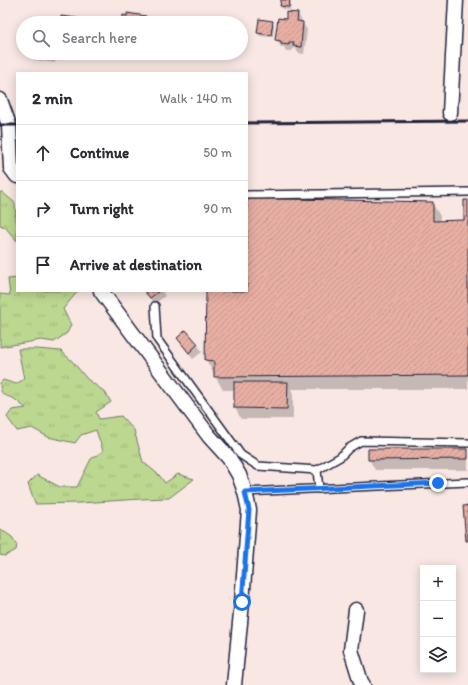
<!DOCTYPE html>
<html lang="en">
<head>
<meta charset="utf-8">
<style>
  :root { --surface:#fff; --page:#f7f7f7; --text:#2b2b33; --muted:#7c7c81; --line:#e1e1e2 }
  body { margin:0; font-family:Itim,sans-serif; background:var(--page); color:var(--text) }
  .controls { position:absolute; right:12px; bottom:12px; display:grid; overflow:hidden; border-radius:0px; box-shadow:0 2px 10px #0003 }
  .controls button { width:36px; height:36px; display:grid; place-items:center; padding:0; border:0; border-bottom:1px solid var(--line); background:var(--surface); color:var(--text); font:20px sans-serif }
  .stop { position:absolute; width:12px; height:12px; margin:-9px; border:3px solid #1a73e8; border-radius:50%; background:#fff }
  .stop.end { background:#1a73e8; border-color:#fff; box-shadow:0 1px 4px #0008 }
  .list { margin:0; padding:0; list-style:none }
  h2 { display:flex; justify-content:space-between; align-items:center; height:52px; margin:0; padding:0 16px; font-size:17px }
  h2 small { font-size:13px; font-weight:400; color:var(--muted) }
  .list li { display:grid; grid-template-columns:26px 1fr auto; gap:12px; align-items:center; box-sizing:border-box; height:56px; padding:0 16px; border-top:1px solid var(--line) }
  .list b { display:block; font-size:15px; white-space:nowrap }
  .list em { font-size:13px; font-style:normal; color:var(--muted) }
  .icon { flex:none; width:22px; height:22px; fill:none; stroke:currentColor; stroke-width:2; stroke-linecap:round; stroke-linejoin:round }
  .map { position:relative; flex:none; width:468px; height:685px; overflow:hidden }
  .search { position:absolute; background:var(--surface); box-shadow:0 2px 10px #0003; left:16px; top:16px; width:232px; height:44px; display:flex; align-items:center; gap:10px; box-sizing:border-box; padding:0 14px; border-radius:22px; color:var(--muted); font-size:15px }
  .panel { position:absolute; background:var(--surface); box-shadow:0 2px 10px #0003; left:16px; top:72px; width:232px; height:220px; border-radius:0px }
  .map>svg:first-child { display:block }
  .grass { fill:url(#grass-tufts); stroke:#6f7c65 }
  .shadow { fill:#0003 }
  .building { fill:url(#building-hatch); stroke:#22223b }
  .lines { fill:none; stroke-linecap:round; stroke-linejoin:round }
  .service-casing { stroke:#22223b; stroke-width:10 }
  .minor-casing { stroke:#22223b; stroke-width:17 }
  .service { stroke:#fff; stroke-width:7 }
  .minor { stroke:#fff; stroke-width:14 }
  .rail { stroke:#22223b; stroke-width:3 }
  .route { stroke:#1a73e8; stroke-width:5 }
</style>
</head>
<body>
<div class="map">
<svg width="468" height="685" viewBox="0 0 468 685">
  <defs>
    <pattern id="grass-tufts" width="24" height="20" patternUnits="userSpaceOnUse"><rect width="24" height="20" fill="#bcd78f"/><path d="M3 7l-1-3M5 7V3M7 7l1-3M15 17l-1-3M17 17v-4M19 17l1-3" fill="none" stroke="#a1b87c"/></pattern>
    <pattern id="building-hatch" width="6" height="6" patternUnits="userSpaceOnUse"><rect width="6" height="6" fill="#e8afa3"/><path d="M-1 1l2-2M0 6l6-6M5 7l2-2" fill="none" stroke="#c7968d"/></pattern>
  </defs>
  <rect width="100%" height="100%" fill="#f8e7e3"/>
  <filter id="ink" filterUnits="userSpaceOnUse"><feTurbulence type="fractalNoise" baseFrequency=".025" numOctaves="2"/><feDisplacementMap in="SourceGraphic" scale="8" xChannelSelector="R" yChannelSelector="G"/><feConvolveMatrix kernelMatrix="1 2 1 2 8 2 1 2 1" color-interpolation-filters="sRGB"/></filter>
  <g filter="url(#ink)">
    <g class="grass">
      <path d="M0,192H2L15,203L16,221L17,223V241L5,227L0,225Z"/>
      <path d="M17,278V291H78L63,309L71,325L67,333L54,342L41,340L0,347V294L10,295L8,279Z"/>
      <path d="M18,349H37L61,351L73,362L87,379L105,392L111,402L96,412L99,419L121,416L134,430L143,462L159,475L165,483L178,474L194,479L169,498L140,499L80,503L35,504L28,484L37,475L60,487H77L91,459L103,451L96,430L81,435L75,443L48,437L32,428L17,431L7,417L12,410L26,408C23,406 19,403 16,400C6,394 0,398 0,383L3,380L16,384L24,379Z"/>
      <path d="M0,529L12,537L17,545L16,550L5,556L0,555Z"/>
    </g>
    <g class="shadow">
      <path d="M282,0H289L291,4L290,10L283,9L281,6Z"/>
      <path d="M298,14L302,21L301,23H303L307,30L304,54L298,53L296,49L293,48L292,51H286L284,47H281L277,40L287,20Z"/>
      <path d="M272,22L274,25L273,37L260,36L258,33Z"/>
      <path d="M30,53H56L55,63L34,60Z"/>
      <path d="M247,199L432,203L440,216V222L465,221L468,201V389H291L293,394V419H241L235,408V390H223L206,360L207,291H247Z"/>
      <path d="M144,291H162L165,296L154,304Z"/>
      <path d="M186,331L198,345L202,352L193,359L182,345L178,338Z"/>
      <path d="M468,450V470H375L369,459Z"/>
    </g>
    <g class="building">
      <path d="M281,0H290L289,7L280,6Z"/>
      <path d="M286,12L298,13L297,21L303,22L301,47L293,46L294,42H289V45L281,44V41L275,40L278,18L286,19Z"/>
      <path d="M127,13L146,16V18L149,19L148,23H122L123,15L127,16Z"/>
      <path d="M61,16L77,18V23H61Z"/>
      <path d="M259,19L273,21L271,35L257,33Z"/>
      <path d="M38,20L49,21V23H37Z"/>
      <path d="M29,53H52L51,56Z"/>
      <path d="M247,198L433,202V221L464,220V200H468V375L214,377V361L205,360L206,291H247Z"/>
      <path d="M144,291H159L150,298Z"/>
      <path d="M186,330L198,344L189,353L177,338Z"/>
      <path d="M234,382H288L287,409L234,408Z"/>
      <path d="M368,449H468V459L368,460Z"/>
      <path d="M468,505V541H466L463,506Z"/>
    </g>
    <g class="lines">
      <g class="service-casing">
        <g id="service">
          <path d="M247,195L468,192"/>
          <path d="M155,306L157,339L241,455L258,466L317,470"/>
          <path d="M319,489L317,470L340,457L349,448L361,441L468,443"/>
          <path d="M245,492L468,482"/>
        </g>
      </g>
      <g class="minor-casing">
        <g id="minor">
          <path d="M0,100L9,125L11,168L17,176"/>
          <path d="M450,113L456,0"/>
          <path d="M101,291L209,436L229,458L239,475L245,492L249,510L242,602L234,685"/>
          <path d="M356,610L351,650L361,682L363,685"/>
        </g>
      </g>
      <use href="#service" class="service"/>
      <use href="#minor" class="minor"/>
      <g class="rail">
        <path d="M247,123L468,121"/>
        <path d="M0,125H17"/>
      </g>
    </g>
  </g>
  <g class="lines" filter="url(#ink)">
    <path class="route" d="M242,602L249,510L245,492L438,483"/>
  </g>
</svg>
<div class="controls">
<button>+</button>
<button>−</button>
<button><svg class="icon" aria-label="layers" viewBox="0 0 24 24"><path d="M12 4l9 5-9 5-9-5zM3 14l9 5 9-5"/></svg></button>
</div>
<div class="stop" style="left:242px;top:602px"></div>
<div class="stop end" style="left:438px;top:483px"></div>
<div class="search"><svg class="icon" aria-label="search" viewBox="0 0 24 24"><circle cx="10" cy="10" r="6"/><path d="M15 15l6 6"/></svg>Search here</div>
<section class="panel">
<h2>2 min<small>Walk · 140 m</small></h2>
<ul class="list">
<li><svg class="icon" aria-label="ahead" viewBox="0 0 24 24"><path d="M12 20V5M6 11l6-6 6 6"/></svg><div><b>Continue</b></div><em>50 m</em></li>
<li><svg class="icon" aria-label="right" viewBox="0 0 24 24"><path d="M7 20v-9h11M14 6l5 5-5 5"/></svg><div><b>Turn right</b></div><em>90 m</em></li>
<li><svg class="icon" aria-label="arrive" viewBox="0 0 24 24"><path d="M6 21V4h12l-3 4 3 4H6"/></svg><div><b>Arrive at destination</b></div></li>
</ul>
</section>
</div>
</body>
</html>
